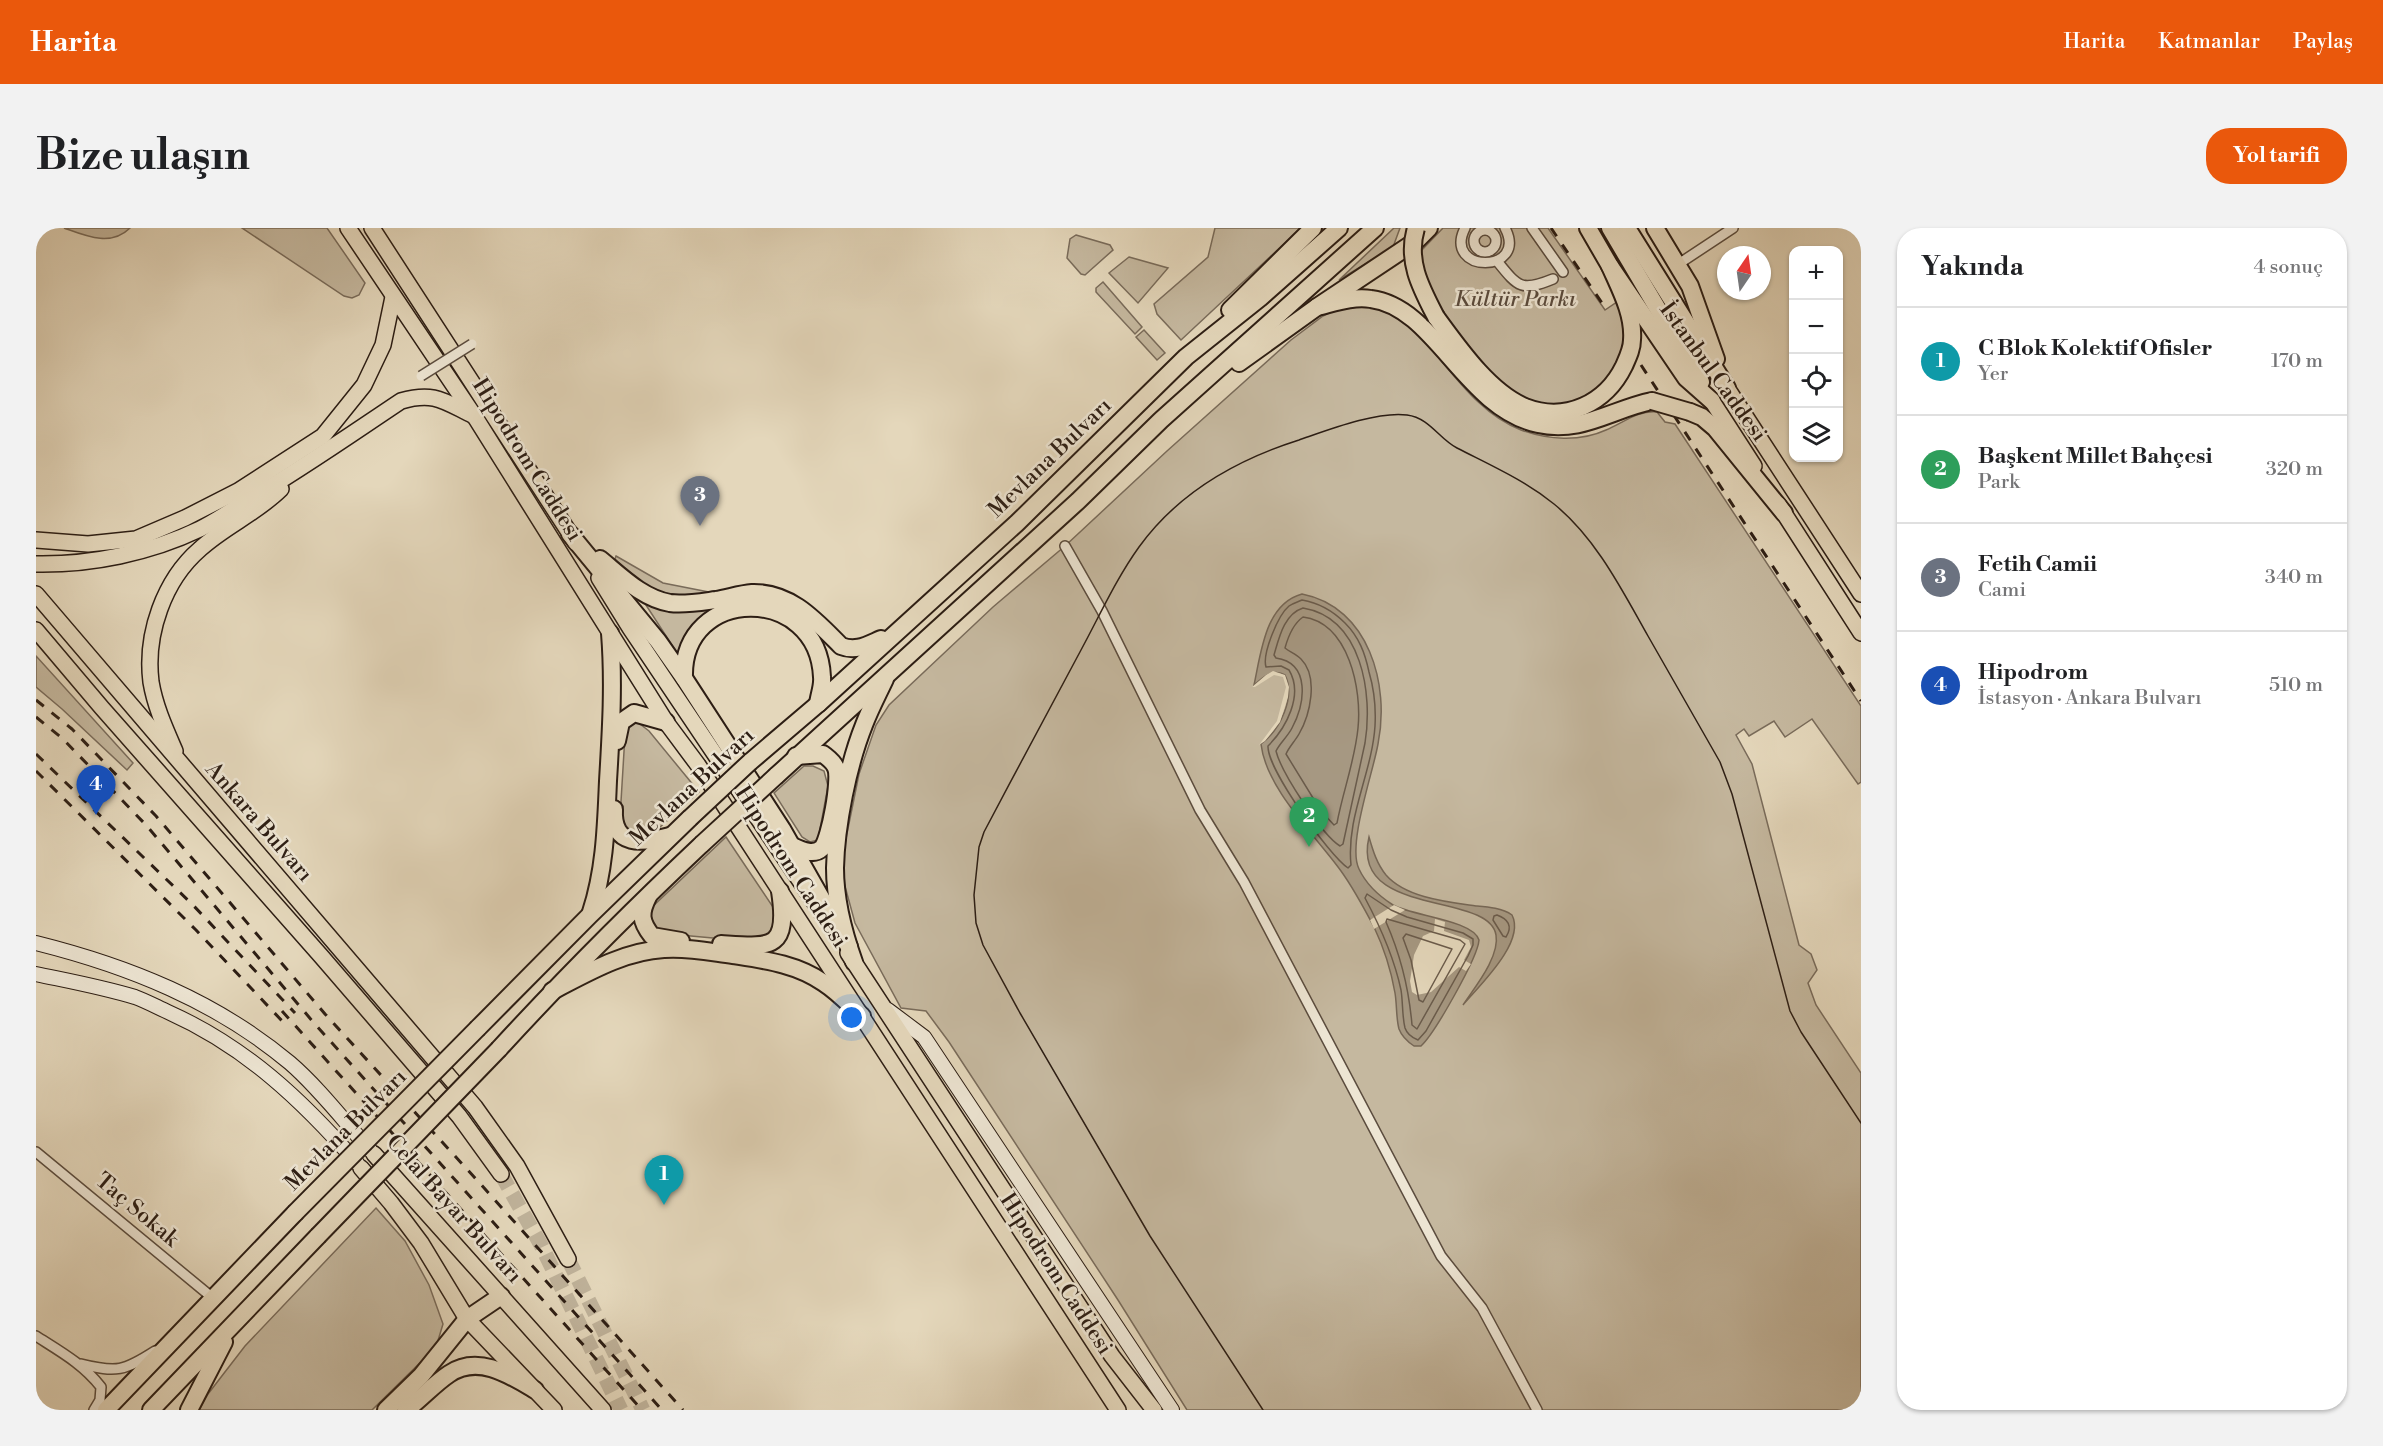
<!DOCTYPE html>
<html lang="tr">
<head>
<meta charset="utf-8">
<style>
  :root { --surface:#fff; --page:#f2f2f2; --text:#202124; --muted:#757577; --line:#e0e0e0; --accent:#ea580c }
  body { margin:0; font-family:"Libre Bodoni",serif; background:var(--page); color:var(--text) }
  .controls { position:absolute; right:18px; top:18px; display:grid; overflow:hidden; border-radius:12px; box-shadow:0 2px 4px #0004 }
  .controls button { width:54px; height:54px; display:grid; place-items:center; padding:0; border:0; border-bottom:2px solid var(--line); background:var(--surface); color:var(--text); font:30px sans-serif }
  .compass { position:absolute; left:1681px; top:18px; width:54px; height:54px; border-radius:50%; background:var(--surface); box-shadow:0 2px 4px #0004; rotate:13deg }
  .you { position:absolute; left:816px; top:790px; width:21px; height:21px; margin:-15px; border:4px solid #fff; border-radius:50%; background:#1a73e8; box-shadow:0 0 0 9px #1a73e833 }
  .badge { display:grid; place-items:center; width:39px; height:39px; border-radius:50%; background:var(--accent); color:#fff; font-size:20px; font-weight:700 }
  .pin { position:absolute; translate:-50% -50px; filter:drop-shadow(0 2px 3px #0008) }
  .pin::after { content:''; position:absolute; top:32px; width:21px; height:18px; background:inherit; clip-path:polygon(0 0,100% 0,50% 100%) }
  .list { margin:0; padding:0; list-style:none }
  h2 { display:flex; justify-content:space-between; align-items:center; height:78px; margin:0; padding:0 24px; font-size:26px }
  h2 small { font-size:20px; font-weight:400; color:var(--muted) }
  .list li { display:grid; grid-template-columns:39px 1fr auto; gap:18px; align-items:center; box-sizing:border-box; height:108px; padding:0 24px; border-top:2px solid var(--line) }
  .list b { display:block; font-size:22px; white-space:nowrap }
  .list p { margin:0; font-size:20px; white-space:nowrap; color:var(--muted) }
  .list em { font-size:20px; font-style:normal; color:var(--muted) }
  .icon { flex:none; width:33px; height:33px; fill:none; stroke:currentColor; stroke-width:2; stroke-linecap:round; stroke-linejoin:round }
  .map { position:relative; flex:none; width:1825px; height:1182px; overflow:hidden; border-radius:24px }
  header { display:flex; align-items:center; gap:36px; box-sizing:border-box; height:84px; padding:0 30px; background:var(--accent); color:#fff }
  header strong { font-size:28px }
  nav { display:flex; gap:33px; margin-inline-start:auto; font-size:21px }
  .intro { display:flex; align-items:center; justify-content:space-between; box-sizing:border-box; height:144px; padding:0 36px }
  h1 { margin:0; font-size:42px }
  .button { padding:15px 27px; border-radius:24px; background:var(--accent); color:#fff; font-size:21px; font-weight:700 }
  main { display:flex; gap:36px; padding:0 36px }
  aside { flex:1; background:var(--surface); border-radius:24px; box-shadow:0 2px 4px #0004 }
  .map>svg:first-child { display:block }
  .green { fill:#c5b89f; stroke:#796b5a; stroke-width:1.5 }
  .water { fill:#a69882; stroke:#766756; stroke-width:1.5 }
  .pier { fill:#e4d7bb }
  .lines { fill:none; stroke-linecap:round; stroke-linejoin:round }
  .shore { stroke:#6a5b4b; stroke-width:1.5 }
  .primary-tunnel { stroke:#bfb29a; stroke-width:15; stroke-dasharray:15 8; stroke-linecap:butt }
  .street-casing { stroke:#5b4c3e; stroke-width:12 }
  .secondary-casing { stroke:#2d1e14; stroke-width:16 }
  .primary-casing { stroke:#2d1e14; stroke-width:18 }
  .highway-casing { stroke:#2d1e14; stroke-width:20 }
  .street { stroke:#ede5d3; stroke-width:9 }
  .secondary { stroke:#ede5d3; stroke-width:14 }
  .primary { stroke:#e4d7bb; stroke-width:15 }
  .highway { stroke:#e4d7bb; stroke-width:16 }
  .tram { stroke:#2d1e14; stroke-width:1.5 }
  .rail { stroke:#2d1e14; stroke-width:3; stroke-dasharray:10 10; stroke-linecap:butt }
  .street-bridge-casing { stroke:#5b4c3e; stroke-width:12; stroke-linecap:butt }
  .highway-bridge-casing { stroke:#2d1e14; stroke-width:20; stroke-linecap:butt }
  .street-bridge { stroke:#ede5d3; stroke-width:9 }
  .highway-bridge { stroke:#e4d7bb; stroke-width:16 }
  .labels { text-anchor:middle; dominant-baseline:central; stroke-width:5; stroke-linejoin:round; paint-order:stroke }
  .park-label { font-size:22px; font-style:italic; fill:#5b4c3e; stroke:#ede5d3 }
  .street-label { font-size:22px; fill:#2d1e14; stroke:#ede5d3 }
</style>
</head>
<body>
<header>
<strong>Harita</strong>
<nav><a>Harita</a><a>Katmanlar</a><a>Paylaş</a></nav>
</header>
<div class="intro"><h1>Bize ulaşın</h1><a class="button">Yol tarifi</a></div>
<main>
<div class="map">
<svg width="1825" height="1182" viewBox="0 0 1825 1182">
  <rect width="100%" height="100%" fill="#e4d7bb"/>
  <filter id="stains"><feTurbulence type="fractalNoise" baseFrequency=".00333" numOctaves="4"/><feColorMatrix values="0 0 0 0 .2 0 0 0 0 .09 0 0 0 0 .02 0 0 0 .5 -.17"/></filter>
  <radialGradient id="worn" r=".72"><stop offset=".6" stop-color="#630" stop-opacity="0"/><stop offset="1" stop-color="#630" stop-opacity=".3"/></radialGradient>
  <g class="green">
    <path d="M28,0H94C75,19 50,8 28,0Z"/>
    <path d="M206,0H291L329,55L323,67L316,70L308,68Z"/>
    <path d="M1179,0H1265L1145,112L1121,86L1118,76L1172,29Z"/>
    <path d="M1358,0H1364L1357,19L1303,52Z"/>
    <path d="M1407,0H1512L1569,82L1581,74C1585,86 1591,100 1589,114C1587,126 1581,136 1574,146C1551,176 1522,186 1486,170C1453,155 1404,90 1391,56C1388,46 1386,35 1383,25Z"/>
    <path d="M1040,7L1074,17L1077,22L1049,47L1045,46L1031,30L1034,11Z"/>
    <path d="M1093,29L1132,40L1102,75L1073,45Z"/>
    <path d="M1067,54L1106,99L1099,106L1060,64V60Z"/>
    <path d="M1323,77C1340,79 1360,84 1374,96C1380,101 1386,110 1392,117C1419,148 1445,187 1485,202C1512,212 1544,214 1570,202C1587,195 1602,182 1621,184L1629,194L1639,196L1825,478V554L1822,556L1776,491L1749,509L1738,493L1713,508L1708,501L1700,507L1716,536L1763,717L1775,726L1781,742L1772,755L1780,777L1825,845V1182H1151L1082,1072L913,814L890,783L865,780L819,695L804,640L823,546L840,497L853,477L957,379L1029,318L1131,223L1255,112L1287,88L1305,79Z"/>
    <path d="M1108,102L1129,125L1121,132L1100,109Z"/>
    <path d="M580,328L627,355L683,366C635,368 612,372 579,331Z"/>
    <path d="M608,374L682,378C660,394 654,402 643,428Z"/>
    <path d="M0,428L97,535L91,542L26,481L0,459Z"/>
    <path d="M600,493L613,503L663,564L623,600C609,610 589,607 584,590L589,507L593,497Z"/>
    <path d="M768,538H777L788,543L792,558L782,612L774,614L766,609L738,565Z"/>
    <path d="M690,609L737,679L740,688L737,707L721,714L622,705L612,685L614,681Z"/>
    <path d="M340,980L369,1013L393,1057L407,1096L400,1119L336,1182H163L172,1166L209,1118Z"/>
  </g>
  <g class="water">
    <path d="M1266,366C1333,379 1354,457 1342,516C1337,545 1311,617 1323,641C1330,656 1343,668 1357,677C1376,688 1437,692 1443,712C1442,729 1399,805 1385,818H1378C1372,814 1366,809 1363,801C1360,790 1361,777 1359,765C1355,742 1348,720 1338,699C1328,680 1318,661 1305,643C1280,608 1230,561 1225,516C1244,502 1260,469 1249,447C1237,440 1227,449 1218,457C1225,425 1229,376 1266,366Z"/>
    <path d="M1333,609C1337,623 1341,636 1350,647C1370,670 1412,674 1440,678C1452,679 1466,680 1476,687C1490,714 1443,758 1427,777C1438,760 1464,729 1460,707C1453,663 1314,690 1333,609Z"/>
  </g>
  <g class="pier">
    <path d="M1237,443L1249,447L1253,459L1252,469L1244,494L1229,513L1223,517L1241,493L1250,459L1247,449L1238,447L1219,459H1216L1230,447Z"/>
    <path d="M1283,581L1291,590L1274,605L1267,596Z"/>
    <path d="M1358,677L1369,682L1338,701L1334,692Z"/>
    <path d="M1399,691L1409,694L1408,703L1433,712L1435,719L1428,732L1435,736L1430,743L1423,739L1395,764L1381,767L1376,764L1374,753L1378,727L1387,708L1398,703Z"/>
  </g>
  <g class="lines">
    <g class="shore">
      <path d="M1266,372C1284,375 1297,383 1309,395C1323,409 1329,425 1333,444C1338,461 1340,480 1339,498C1336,545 1310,589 1315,637L1312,640C1293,627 1231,541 1232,518C1250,500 1268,467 1253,442L1245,438L1230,439C1226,426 1242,387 1253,378C1257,375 1262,374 1266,372Z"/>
      <path d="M1267,380C1326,390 1337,466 1329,515L1307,616L1304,618C1286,607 1245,544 1240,523C1244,515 1252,508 1256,500C1269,476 1275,435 1240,430L1238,427C1243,410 1248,386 1267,380Z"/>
      <path d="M1267,389C1313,395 1326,462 1322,500C1319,532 1307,563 1301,595L1298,597L1285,583L1250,526C1253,519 1259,513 1263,506C1274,487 1283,449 1265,431C1260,426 1254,424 1249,420C1252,409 1257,396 1267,389Z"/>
      <path d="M1331,666L1355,682L1371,689L1427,705L1437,711V717L1432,728L1390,803L1382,812C1377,810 1371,806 1369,800C1366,788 1367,774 1365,762C1358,729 1345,700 1329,670Z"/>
      <path d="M1461,687C1472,691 1477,698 1470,709L1467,708L1457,692L1458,688Z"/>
      <path d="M1351,691L1424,712L1429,716L1381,801L1376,797C1373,761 1365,728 1350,694Z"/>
      <path d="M1370,706L1416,721L1387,774L1383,772L1375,732L1367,710Z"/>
    </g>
    <g class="primary-tunnel">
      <path d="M465,946L505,1017L585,1182"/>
      <path d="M532,1031L607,1182"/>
    </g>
    <g class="street-casing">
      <g id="street">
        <path d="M1429,0C1406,46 1493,46 1469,0"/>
        <path d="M1496,0L1527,44"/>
        <circle cx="1449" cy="13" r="11"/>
        <path d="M1461,33C1482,59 1485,64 1517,51"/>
        <path d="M1641,37L1697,0"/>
        <path d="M1029,318L1066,383L1164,582L1208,654L1405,1028L1446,1080L1501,1182"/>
        <path d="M0,924L178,1071"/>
        <path d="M0,1108C25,1124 47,1136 65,1159L64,1172L58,1182"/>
        <path d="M45,1136C81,1145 88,1143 119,1123"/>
      </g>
    </g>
    <g class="secondary-casing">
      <g id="secondary">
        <path d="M0,715C92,738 180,773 254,835C283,860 308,893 334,922"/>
        <path d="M0,746C33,753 66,759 99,769C110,773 121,779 132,784C210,819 266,872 321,935"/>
        <path d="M852,782L888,809L1136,1182"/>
      </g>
    </g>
    <g class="primary-casing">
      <g id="primary">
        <path d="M312,0L439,189L630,494L662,537L1082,1182"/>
        <path d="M336,0L540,315"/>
        <path d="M1691,160L1825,366"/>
        <path d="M1676,173L1718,238"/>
        <path d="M1742,276L1825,405"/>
        <path d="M0,312L52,316L100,311L149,290L202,263L287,208L328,157L347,117L357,69"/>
        <path d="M0,336C55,337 114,325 164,301C180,293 196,282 211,273C264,242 314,207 365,173C399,163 409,174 438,188"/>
        <path d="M563,350L594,400L787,687"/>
        <path d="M0,366L439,879L481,938L532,1031"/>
        <path d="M0,402L66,480L285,728L423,888L465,946"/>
        <path d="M139,523C129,500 119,478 115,454C109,406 128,352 164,321C189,298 221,285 245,261"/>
        <path d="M812,725L1076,1128L1118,1182"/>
        <path d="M338,926L567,1182"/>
        <path d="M325,940L355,975L385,1015L431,1091L518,1182"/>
      </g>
    </g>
    <g class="highway-casing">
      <g id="highway">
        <path d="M1552,0L1574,38L1650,150L1676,173"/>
        <path d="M1574,0L1665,154"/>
        <path d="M1591,0L1691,160"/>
        <path d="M1619,0L1654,58L1680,131"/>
        <path d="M1281,79C1298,75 1317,68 1335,71C1399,79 1429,180 1502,196C1545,206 1576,181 1616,173"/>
        <path d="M1194,82L1277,0"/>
        <path d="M1400,89C1422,119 1453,164 1489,179C1530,195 1570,175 1588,138C1592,129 1596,121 1596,112C1598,86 1584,61 1574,38"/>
        <path d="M1203,135L1281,79L1380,13L1393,0"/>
        <path d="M1654,184L1666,189L1679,200L1748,285"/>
        <path d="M534,306L622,413L648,450L746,601L813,719"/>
        <path d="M564,331C585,348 606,370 634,375C648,377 665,374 680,372C692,370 704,366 716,365C755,364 780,393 805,418C820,424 831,417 845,411"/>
        <path d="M648,450C645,357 782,356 786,449C787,458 783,467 782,476"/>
        <path d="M581,513L585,494L598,485L630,494"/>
        <path d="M714,534L782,476L981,295L1150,129L1224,70L1303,0"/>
        <path d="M740,548L1042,273L1125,192L1339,0"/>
        <path d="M578,581C576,620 607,615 634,608"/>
        <path d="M754,617C763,621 777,629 786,620C794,611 805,551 800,540C798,534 792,530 787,526L760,528"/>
        <path d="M612,669C604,685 604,693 616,708L645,713"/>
        <path d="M555,684C569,641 570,598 572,553C575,503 578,455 574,405"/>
        <path d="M685,716C735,719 753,723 744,663"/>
        <path d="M818,734C808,706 799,671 799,640C800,597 812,537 828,497C834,481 842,466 849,451"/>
        <path d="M516,763C551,745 588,723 628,721C651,719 674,724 697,727C729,732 761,736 788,755C802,764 814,777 826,788"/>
        <path d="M442,800L554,687L654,590"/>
        <path d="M463,821C528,750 596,682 666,616"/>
        <path d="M70,1182L259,985"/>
        <path d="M115,1182L282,1008"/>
        <path d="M153,1182L188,1114"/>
        <path d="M350,1182L385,1148L431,1091L465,1068"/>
        <path d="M370,1182C385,1171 398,1156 413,1146C442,1126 474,1147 499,1162"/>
      </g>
    </g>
    <use href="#street" class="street"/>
    <use href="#secondary" class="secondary"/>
    <use href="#primary" class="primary"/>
    <use href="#highway" class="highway"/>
    <path class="tram" d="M1227,1182L1114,1008L984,785L947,717L940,695L938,667L943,619L948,604C980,543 1013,482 1045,422C1064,387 1080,351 1103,319C1142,265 1200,232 1263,212C1292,202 1341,183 1371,187C1394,190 1403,211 1421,220C1456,238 1488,252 1518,276C1560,310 1586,362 1612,408C1636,450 1660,492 1684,534L1696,566L1754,783L1765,804L1825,895"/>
    <g class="rail">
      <path d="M1515,0L1570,81"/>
      <path d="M1605,137L1825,473"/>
      <path d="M0,472L36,501L120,588L289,786L440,951L647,1182"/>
      <path d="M0,489L27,511L110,597L278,795L626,1182"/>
      <path d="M0,526L156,676L259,785"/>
      <path d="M0,543L160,702L248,795"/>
      <path d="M246,783L606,1182"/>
    </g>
    <g class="street-bridge-casing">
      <path id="street-bridge" d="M385,148L436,116"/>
    </g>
    <g class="highway-bridge-casing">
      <g id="highway-bridge">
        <path d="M1380,0C1370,33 1385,60 1400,89"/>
        <path d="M1616,173L1654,184"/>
        <path d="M654,590L714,534"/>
        <path d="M666,616L740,548"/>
        <path d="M259,985L442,800"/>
        <path d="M282,1008L463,821"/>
      </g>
    </g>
    <use href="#street-bridge" class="street-bridge"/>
    <use href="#highway-bridge" class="highway-bridge"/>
  </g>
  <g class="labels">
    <g class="park-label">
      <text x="1479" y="71">Kültür Parkı</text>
    </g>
    <g class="street-label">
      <text transform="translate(1677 144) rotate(54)">İstanbul Caddesi</text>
      <text transform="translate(1014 230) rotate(-44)">Mevlana Bulvarı</text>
      <text transform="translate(491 232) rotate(58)">Hipodrom Caddesi</text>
      <text transform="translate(656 559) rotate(-43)">Mevlana Bulvarı</text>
      <text transform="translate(223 594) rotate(49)">Ankara Bulvarı</text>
      <text transform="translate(755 639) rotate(57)">Hipodrom Caddesi</text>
      <text transform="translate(310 902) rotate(-45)">Mevlana Bulvarı</text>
      <text transform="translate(418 981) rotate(48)">Celal Bayar Bulvarı</text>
      <text transform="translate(101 982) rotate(40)">Taç Sokak</text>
      <text transform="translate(1020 1046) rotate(57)">Hipodrom Caddesi</text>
    </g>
  </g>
  <rect width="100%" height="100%" filter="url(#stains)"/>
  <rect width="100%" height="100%" fill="url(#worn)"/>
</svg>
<div class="controls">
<button>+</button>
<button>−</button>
<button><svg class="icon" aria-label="locate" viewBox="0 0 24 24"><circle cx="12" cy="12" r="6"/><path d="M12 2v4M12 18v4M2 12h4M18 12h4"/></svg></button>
<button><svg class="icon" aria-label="layers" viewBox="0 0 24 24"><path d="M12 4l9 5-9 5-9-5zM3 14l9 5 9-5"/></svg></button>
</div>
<svg class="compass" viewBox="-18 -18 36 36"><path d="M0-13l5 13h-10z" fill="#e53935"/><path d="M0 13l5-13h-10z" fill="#757577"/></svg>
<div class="you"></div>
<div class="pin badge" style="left:628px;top:977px;background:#0f9aa8">1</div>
<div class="pin badge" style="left:1273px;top:619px;background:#2e9e5b">2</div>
<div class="pin badge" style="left:664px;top:298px;background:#6b7280">3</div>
<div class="pin badge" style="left:60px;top:587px;background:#1a4fb4">4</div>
</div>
<aside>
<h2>Yakında<small>4 sonuç</small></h2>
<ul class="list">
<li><span class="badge" style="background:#0f9aa8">1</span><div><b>C Blok Kolektif Ofisler</b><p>Yer</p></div><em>170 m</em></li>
<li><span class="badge" style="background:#2e9e5b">2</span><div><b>Başkent Millet Bahçesi</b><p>Park</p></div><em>320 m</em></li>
<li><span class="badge" style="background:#6b7280">3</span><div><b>Fetih Camii</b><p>Cami</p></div><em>340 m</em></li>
<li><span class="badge" style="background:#1a4fb4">4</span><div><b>Hipodrom</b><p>İstasyon · Ankara Bulvarı</p></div><em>510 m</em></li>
</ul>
</aside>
</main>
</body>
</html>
